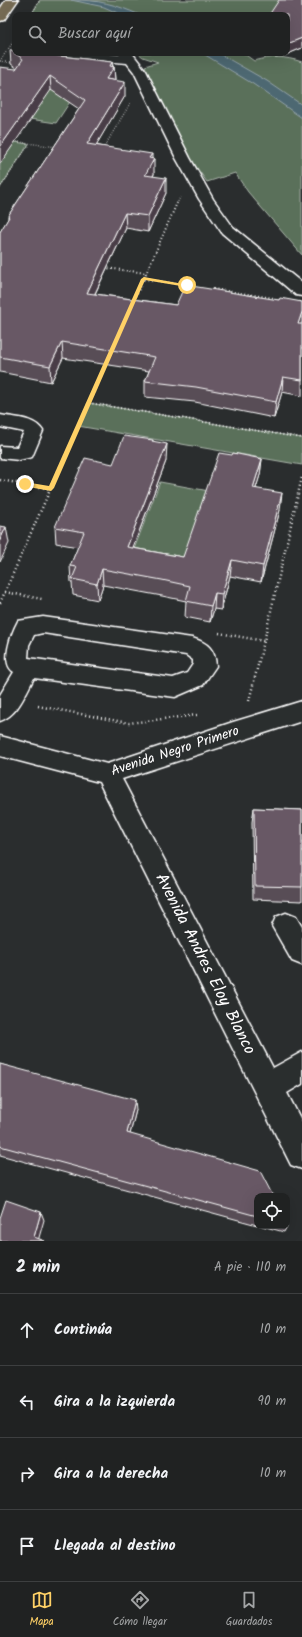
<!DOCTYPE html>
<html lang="es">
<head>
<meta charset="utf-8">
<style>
  :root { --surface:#202222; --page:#2d2f2f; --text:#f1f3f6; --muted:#a2a4a5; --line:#3d3f40; --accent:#ffd166 }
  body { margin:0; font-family:Kalam,sans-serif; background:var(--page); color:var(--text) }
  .controls { position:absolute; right:12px; bottom:12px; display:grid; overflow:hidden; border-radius:8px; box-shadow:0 4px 16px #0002 }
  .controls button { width:36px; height:36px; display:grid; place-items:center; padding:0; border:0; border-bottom:1px solid var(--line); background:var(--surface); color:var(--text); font:20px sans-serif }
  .stop { position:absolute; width:12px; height:12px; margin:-9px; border:3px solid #ffd166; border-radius:50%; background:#fff }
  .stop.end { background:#ffd166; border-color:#fff; box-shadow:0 1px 4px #0008 }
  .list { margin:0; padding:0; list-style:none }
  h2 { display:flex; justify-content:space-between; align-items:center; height:52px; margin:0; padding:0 16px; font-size:17px }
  h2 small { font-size:13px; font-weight:400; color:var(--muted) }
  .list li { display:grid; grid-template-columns:26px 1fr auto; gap:12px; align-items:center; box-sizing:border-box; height:72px; padding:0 16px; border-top:1px solid var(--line) }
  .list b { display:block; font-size:15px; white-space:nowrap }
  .list em { font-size:13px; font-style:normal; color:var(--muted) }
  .icon { flex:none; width:22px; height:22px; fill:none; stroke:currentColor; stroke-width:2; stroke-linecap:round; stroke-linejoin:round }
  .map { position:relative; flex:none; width:302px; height:1241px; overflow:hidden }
  .search { position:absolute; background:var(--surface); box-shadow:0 4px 16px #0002; left:12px; right:12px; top:12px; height:44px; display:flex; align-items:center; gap:10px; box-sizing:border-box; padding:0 14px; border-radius:8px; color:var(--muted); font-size:15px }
  .sheet { height:340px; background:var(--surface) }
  nav { display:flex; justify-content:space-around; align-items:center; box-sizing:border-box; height:56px; border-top:1px solid var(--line); background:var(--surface); font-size:11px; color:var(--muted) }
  nav a { display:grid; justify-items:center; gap:2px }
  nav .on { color:var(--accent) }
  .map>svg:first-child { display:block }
  .green { fill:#5a6f5a; stroke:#acb7ac }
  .water { fill:#4d6872; stroke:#94a4aa }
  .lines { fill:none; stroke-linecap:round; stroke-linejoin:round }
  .minor-casing { stroke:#fff; stroke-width:3 }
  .major-casing { stroke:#fff; stroke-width:3 }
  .path-far2 { stroke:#fff; stroke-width:1.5; stroke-dasharray:0.5 2; stroke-linecap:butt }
  .path-far1 { stroke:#fff; stroke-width:2; stroke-dasharray:1 2.5; stroke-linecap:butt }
  .path { stroke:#fff; stroke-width:2.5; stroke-dasharray:1 3; stroke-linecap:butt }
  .minor { fill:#2a2d2e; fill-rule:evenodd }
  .major { fill:#746b52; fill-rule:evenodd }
  .wall { fill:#594d57; stroke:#fff }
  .shaded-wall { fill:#493e47; stroke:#fff }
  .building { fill:#685965; stroke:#fff }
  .route { fill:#ffd166 }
  .labels { text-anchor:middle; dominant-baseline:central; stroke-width:3; stroke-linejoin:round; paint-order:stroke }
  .street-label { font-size:14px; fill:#fff; stroke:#2a2d2e }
  .near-street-label { font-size:17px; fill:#fff; stroke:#2a2d2e }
</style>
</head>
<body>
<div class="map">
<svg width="302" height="1241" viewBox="0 0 302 1241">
  <rect width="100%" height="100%" fill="#2a2d2e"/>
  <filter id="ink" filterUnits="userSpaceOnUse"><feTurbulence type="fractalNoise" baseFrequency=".025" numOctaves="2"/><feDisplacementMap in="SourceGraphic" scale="8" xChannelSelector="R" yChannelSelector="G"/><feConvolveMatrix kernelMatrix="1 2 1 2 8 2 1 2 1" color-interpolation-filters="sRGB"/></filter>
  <g filter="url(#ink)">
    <g class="green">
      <path d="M40,0H282L280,15H31Z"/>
      <path d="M138,53H243L254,61C272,56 284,56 302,62V255L248,192L235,173L207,182L189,157L166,116L145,66L158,62L143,57Z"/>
      <path d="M47,84L79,88L56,123L23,118Z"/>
      <path d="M0,140L29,144L0,188Z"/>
      <path d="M89,403L302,438V465L78,426Z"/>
      <path d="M160,482L209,491L181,572L129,562Z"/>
    </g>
    <g class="water">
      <path d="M71,0C100,0 114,4 140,15H122L104,7Z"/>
      <path d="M202,53H218L267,81L302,105V118L253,84Z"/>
    </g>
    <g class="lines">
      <g class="minor-casing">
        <g id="minor">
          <path d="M52,53H98L120,55L119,53H132L146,71L190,158L213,199L233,227L302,283V296L296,295L222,233L199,199L176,158L134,72L127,63L58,57L54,56Z"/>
          <path d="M0,415C15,418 34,417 43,431L32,457L19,460L0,458V446L17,447L24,432L0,427Z"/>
          <path d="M43,617L192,638C208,643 215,649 216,666L203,685L175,697L34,678C25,694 18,715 0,721V695L14,672C0,664 11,634 18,621ZM43,633L186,655L193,660V664L187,673L173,678L28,658L29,645L34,635Z"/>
          <path d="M302,701V721L122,779L273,1068L302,1052V1084L287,1093L302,1122V1169L291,1165L99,782L0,756V736L107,764L233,722Z"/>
          <path d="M286,913L296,917L302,927V965L292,961L272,926L276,917Z"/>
        </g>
      </g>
      <g class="major-casing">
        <path id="major" d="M6,0H18L4,20L0,21V9Z"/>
      </g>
      <g class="path-far2">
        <path d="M31,15L40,0"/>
        <path d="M0,61L13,63"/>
        <path d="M0,61L15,39"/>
        <path d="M12,141L57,147"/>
        <path d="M103,149L131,102"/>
        <path d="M0,188L29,144"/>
        <path d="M177,204L180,197"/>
      </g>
      <g class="path-far1">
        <path d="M105,268L147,273"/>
        <path d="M144,279L187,285"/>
        <path d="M213,289L274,298"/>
        <path d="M133,303L177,203"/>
        <path d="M89,403L302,438"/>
        <path d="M61,466L107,362"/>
      </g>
      <g class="path">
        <path d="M0,480L51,489"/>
        <path d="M5,592L42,599"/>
        <path d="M0,603L61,465"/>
        <path d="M219,633L264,641L302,477"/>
        <path d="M249,701L264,641"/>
        <path d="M38,706L129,723L197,715"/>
      </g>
      <use href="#minor" class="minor"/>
      <use href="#major" class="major"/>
    </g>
    <g class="wall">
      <path d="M302,0V48L283,56L277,53H287Z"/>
      <path d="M10,50L112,62L113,66L114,67L115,80L125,96L96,145L152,159L154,174L153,176L166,193L148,232L126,228L95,294L176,305L279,300L302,302V322L301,324H302V396L282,392L274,418L195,402L145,397V381L149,371L63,358L51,382L0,372V232L8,219V216L79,109L51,90L16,69L17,68L11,64Z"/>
      <path d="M153,440V442L166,461L133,548L183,557L232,455L262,459L260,475L256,488L280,510L261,582L230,576L221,610L214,609L210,622L185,617L186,601L162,596L103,585L98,600L73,595L72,582H71L70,566L78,547L56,543L55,527Z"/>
      <path d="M254,808L302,810V901L253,899L252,822Z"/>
      <path d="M0,1064L136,1110L130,1134L257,1196V1225L0,1155Z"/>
      <path d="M262,1226H287L284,1232Z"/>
    </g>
    <g class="shaded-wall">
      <path d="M302,38V48L283,56V53H287V44Z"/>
      <path d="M112,62L113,69L114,67L115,81L106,79L110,66Z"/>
      <path d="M50,76L51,90L0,164V147Z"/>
      <path d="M125,82V96L88,159L87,144Z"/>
      <path d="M152,154V163L154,159V174L145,190V175L149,158Z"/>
      <path d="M166,178V193L148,232V216Z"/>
      <path d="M125,213L126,228L88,308L87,293Z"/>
      <path d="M302,312V322L296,339L298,324Z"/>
      <path d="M62,342L63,358L51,382L50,366Z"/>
      <path d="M283,377L282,392L274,418L276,402Z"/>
      <path d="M167,444L166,461L127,563V547Z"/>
      <path d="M262,459L260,475L251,504L253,488Z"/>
      <path d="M282,493L280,510L261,582L263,566Z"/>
      <path d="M6,527L9,543L0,562V540Z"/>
      <path d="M232,560L230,576L221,610L222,594Z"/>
      <path d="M102,569L103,585L98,600L97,584Z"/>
      <path d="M215,593L214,609L210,622L211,606Z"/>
      <path d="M135,1100L136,1110L128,1142L127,1133Z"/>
      <path d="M41,1212L44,1220L38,1241L34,1237Z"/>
    </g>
    <g class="building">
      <path d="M279,0H302V38L287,44V15H269Z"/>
      <path d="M10,50L15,51V53H34L112,62L110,66L114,67L106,79L125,82L87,144L152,154L149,158L154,159L145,175L166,178L148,216L125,213L87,293L176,305L185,285L279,300L280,298L302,302V312L298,324H302V380L283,377L276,402L196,387L145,381L155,357L62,342L50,366L0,357V232L9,217L8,216L85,100L50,76L0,147V67L16,69L23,59Z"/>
      <path d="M124,436L153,440L152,441L167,444L127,547L183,557L219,453L232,455L233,453L262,459L253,488L282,493L263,566L232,560L222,594L215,593L211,606L186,601L190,586L162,580L102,569L97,584L72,579L77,567L70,566L84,532L55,527L85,458L113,464Z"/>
      <path d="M0,526L6,527L0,540Z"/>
      <path d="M254,808L302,810V887L255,886Z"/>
      <path d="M0,1064L135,1100L127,1133L260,1171L273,1196H257V1216L0,1146Z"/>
      <path d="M6,1200L41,1212L34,1237L45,1241H0V1218Z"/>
    </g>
  </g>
  <path class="route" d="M144,277L189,285L187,287L145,280L54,488L51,491L23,486L22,484L25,482L49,486L141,279Z"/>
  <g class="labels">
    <g class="street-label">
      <text transform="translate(175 751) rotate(-18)">Avenida Negro Primero</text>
    </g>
    <g class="near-street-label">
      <text transform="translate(205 964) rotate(63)">Avenida Andres Eloy Blanco</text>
    </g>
  </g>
</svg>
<div class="controls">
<button><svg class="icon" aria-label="locate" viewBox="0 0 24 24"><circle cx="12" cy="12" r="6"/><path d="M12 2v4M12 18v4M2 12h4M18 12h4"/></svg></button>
</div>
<div class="stop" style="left:187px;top:285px"></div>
<div class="stop end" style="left:25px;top:484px"></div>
<div class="search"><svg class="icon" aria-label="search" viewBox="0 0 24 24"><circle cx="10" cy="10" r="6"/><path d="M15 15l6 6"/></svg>Buscar aquí</div>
</div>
<section class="sheet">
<h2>2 min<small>A pie · 110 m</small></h2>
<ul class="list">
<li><svg class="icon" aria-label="ahead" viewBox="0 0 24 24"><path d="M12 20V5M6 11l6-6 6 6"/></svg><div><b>Continúa</b></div><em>10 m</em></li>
<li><svg class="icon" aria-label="left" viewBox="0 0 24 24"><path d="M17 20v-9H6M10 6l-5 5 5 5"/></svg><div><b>Gira a la izquierda</b></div><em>90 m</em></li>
<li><svg class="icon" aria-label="right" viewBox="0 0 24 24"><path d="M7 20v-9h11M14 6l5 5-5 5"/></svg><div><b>Gira a la derecha</b></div><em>10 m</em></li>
<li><svg class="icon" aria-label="arrive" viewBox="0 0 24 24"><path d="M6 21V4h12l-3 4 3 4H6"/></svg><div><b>Llegada al destino</b></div></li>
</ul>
</section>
<nav>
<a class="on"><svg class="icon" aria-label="map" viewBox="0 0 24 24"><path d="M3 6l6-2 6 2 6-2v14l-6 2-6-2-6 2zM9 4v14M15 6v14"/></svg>Mapa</a>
<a><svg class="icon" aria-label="directions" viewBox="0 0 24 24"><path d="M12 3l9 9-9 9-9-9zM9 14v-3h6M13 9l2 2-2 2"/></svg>Cómo llegar</a>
<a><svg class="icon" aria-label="saved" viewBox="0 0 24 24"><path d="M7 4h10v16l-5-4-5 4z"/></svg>Guardados</a>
</nav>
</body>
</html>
